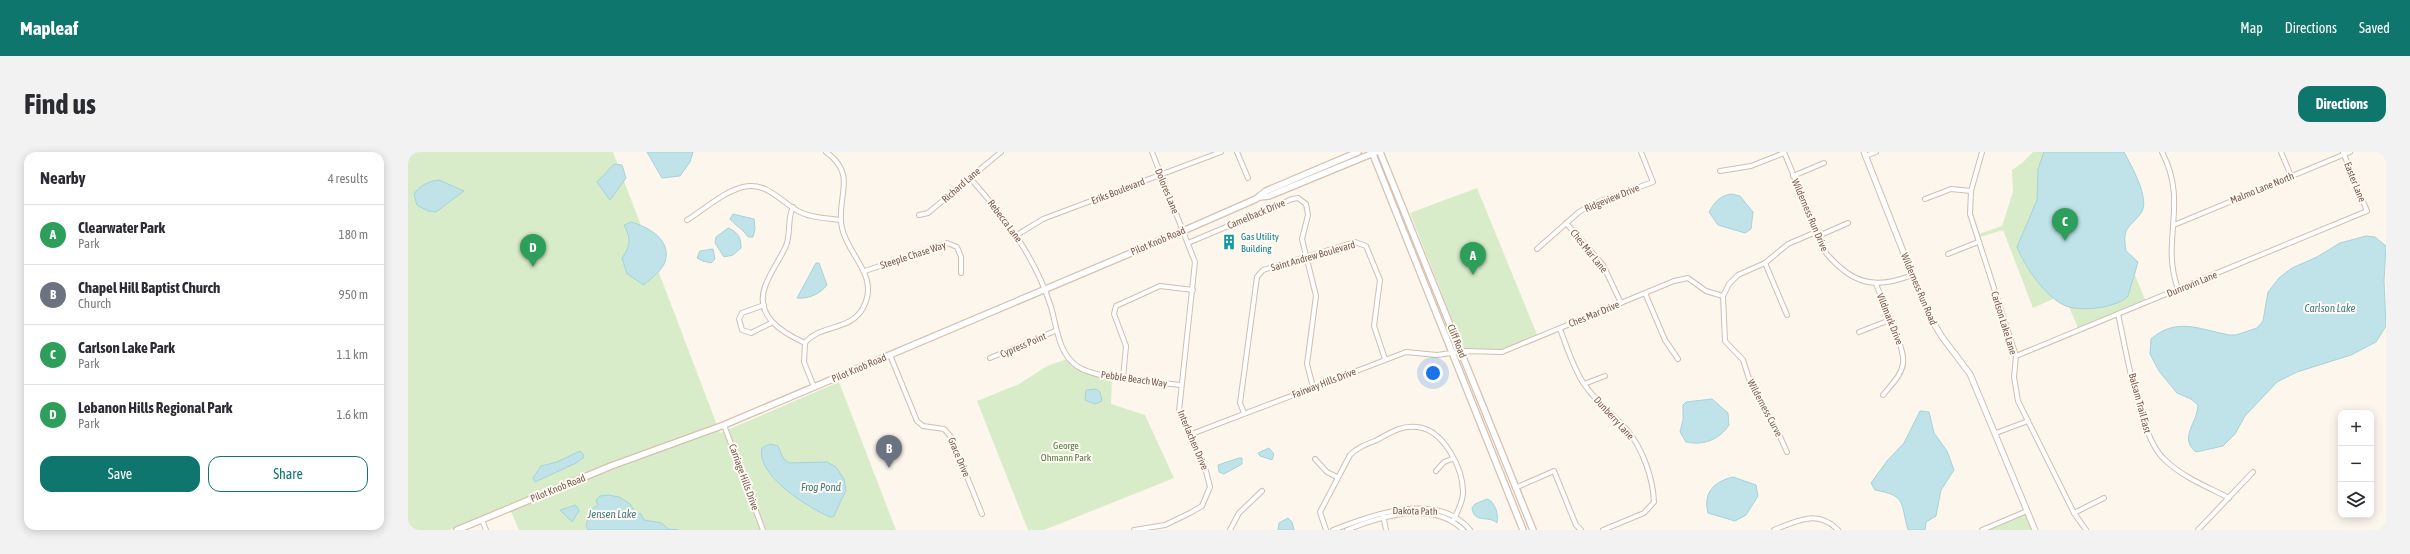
<!DOCTYPE html>
<html lang="en">
<head>
<meta charset="utf-8">
<style>
  :root { --surface:#fff; --page:#f2f2f3; --text:#2b2b33; --muted:#7c7c81; --line:#e1e1e2; --accent:#0f766e }
  body { margin:0; font-family:"Asap Condensed",sans-serif; background:var(--page); color:var(--text) }
  .controls { position:absolute; right:12px; bottom:12px; display:grid; overflow:hidden; border-radius:8px; box-shadow:0 2px 10px #0003 }
  .controls button { width:36px; height:36px; display:grid; place-items:center; padding:0; border:0; border-bottom:1px solid var(--line); background:var(--surface); color:var(--text); font:20px sans-serif }
  .you { position:absolute; left:1025px; top:221px; width:14px; height:14px; margin:-10px; border:3px solid #fff; border-radius:50%; background:#1a73e8; box-shadow:0 0 0 6px #1a73e833 }
  .badge { display:grid; place-items:center; width:26px; height:26px; border-radius:50%; background:var(--accent); color:#fff; font-size:13px; font-weight:700 }
  .pin { position:absolute; translate:-50% -33px; filter:drop-shadow(0 1px 2px #0008) }
  .pin::after { content:''; position:absolute; top:21px; width:14px; height:12px; background:inherit; clip-path:polygon(0 0,100% 0,50% 100%) }
  .list { margin:0; padding:0; list-style:none }
  h2 { display:flex; justify-content:space-between; align-items:center; height:52px; margin:0; padding:0 16px; font-size:17px }
  h2 small { font-size:13px; font-weight:400; color:var(--muted) }
  .list li { display:grid; grid-template-columns:26px 1fr auto; gap:12px; align-items:center; box-sizing:border-box; height:60px; padding:0 16px; border-top:1px solid var(--line) }
  .list b { display:block; font-size:15px; white-space:nowrap }
  .list p { margin:0; font-size:13px; white-space:nowrap; color:var(--muted) }
  .list em { font-size:13px; font-style:normal; color:var(--muted) }
  .actions { display:flex; gap:8px; padding:12px 16px }
  .actions a { flex:1; padding:9px 0; border:1px solid var(--accent); border-radius:12px; text-align:center; font-size:14px; color:var(--accent) }
  .actions .main { background:var(--accent); color:#fff }
  .icon { flex:none; width:22px; height:22px; fill:none; stroke:currentColor; stroke-width:2; stroke-linecap:round; stroke-linejoin:round }
  .map { position:relative; flex:none; width:1978px; height:378px; overflow:hidden; border-radius:12px }
  header { display:flex; align-items:center; gap:24px; box-sizing:border-box; height:56px; padding:0 20px; background:var(--accent); color:#fff }
  header strong { font-size:19px }
  nav { display:flex; gap:22px; margin-inline-start:auto; font-size:14px }
  .intro { display:flex; align-items:center; justify-content:space-between; box-sizing:border-box; height:96px; padding:0 24px }
  h1 { margin:0; font-size:28px }
  .button { padding:10px 18px; border-radius:12px; background:var(--accent); color:#fff; font-size:14px; font-weight:700 }
  main { display:flex; gap:24px; padding:0 24px }
  aside { flex:1; background:var(--surface); border-radius:12px; box-shadow:0 2px 10px #0003 }
  .map>svg:first-child { display:block }
  .green { fill:#d8ecc9 }
  .water { fill:#bfe3e8; stroke:#a5d3da }
  .lines { fill:none; stroke-linecap:round; stroke-linejoin:round }
  .minor-casing { stroke:#d1beb0; stroke-width:6 }
  .tertiary-casing { stroke:#d1beb0; stroke-width:7 }
  .secondary-casing { stroke:#d6c0b0; stroke-width:8 }
  .minor { stroke:#fff; stroke-width:4 }
  .tertiary { stroke:#fff; stroke-width:5 }
  .secondary { stroke:#fff; stroke-width:5.5 }
  .labels { text-anchor:middle; dominant-baseline:central; stroke-width:4; stroke-linejoin:round; paint-order:stroke }
  .street-label { font-size:10px; fill:#7a5c4d; stroke:#fffaf3 }
  .culture-label { font-size:10px; fill:#0d838f; stroke:#fffaf3; text-anchor:start }
  .park-label { font-size:10px; fill:#537a41; stroke:#fffaf3 }
  .water-label { font-size:11px; font-style:italic; fill:#437c86; stroke:#fffaf3 }
</style>
</head>
<body>
<header>
<strong>Mapleaf</strong>
<nav><a>Map</a><a>Directions</a><a>Saved</a></nav>
</header>
<div class="intro"><h1>Find us</h1><a class="button">Directions</a></div>
<main>
<aside>
<h2>Nearby<small>4 results</small></h2>
<ul class="list">
<li><span class="badge" style="background:#2e9e5b">A</span><div><b>Clearwater Park</b><p>Park</p></div><em>180 m</em></li>
<li><span class="badge" style="background:#6b7280">B</span><div><b>Chapel Hill Baptist Church</b><p>Church</p></div><em>950 m</em></li>
<li><span class="badge" style="background:#2e9e5b">C</span><div><b>Carlson Lake Park</b><p>Park</p></div><em>1.1 km</em></li>
<li><span class="badge" style="background:#2e9e5b">D</span><div><b>Lebanon Hills Regional Park</b><p>Park</p></div><em>1.6 km</em></li>
</ul>
<div class="actions"><a class="main">Save</a><a>Share</a></div>
</aside>
<div class="map">
<svg width="1978" height="378" viewBox="0 0 1978 378">
  <rect width="100%" height="100%" fill="#fdf6ec"/>
  <g class="green">
    <path d="M0,0H205L312,281L431,230L488,378H111L102,357L99,354L41,378H0Z"/>
    <path d="M1625,0H1716C1723,13 1743,48 1733,61C1721,77 1714,74 1718,99L1730,110L1727,123L1738,150L1671,178L1661,155L1647,146L1625,156L1595,78L1569,86L1568,83L1594,74L1605,40L1604,18L1614,11Z"/>
    <path d="M1069,36L1130,185L1094,200L1058,199L1053,190L1002,61Z"/>
    <path d="M662,206L673,217L704,225L703,252L737,263L766,326L636,378H620L569,249L611,232L639,214Z"/>
    <path d="M1619,359L1627,378H1574Z"/>
  </g>
  <g class="water">
    <path d="M239,0H285L282,10L272,24L254,26Z"/>
    <path d="M1636,0H1716C1723,13 1743,48 1733,61C1721,77 1714,74 1718,99L1730,110L1720,144C1715,150 1704,153 1695,155C1684,157 1669,158 1658,154C1638,146 1617,115 1609,95L1629,48L1630,17Z"/>
    <path d="M206,12L214,13L218,26L202,48L189,30Z"/>
    <path d="M31,28L56,39L28,60L20,59L9,53L6,42C11,34 21,29 31,28Z"/>
    <path d="M1323,42L1332,44L1345,60L1343,77L1337,81L1310,73L1301,60C1307,50 1311,44 1323,42Z"/>
    <path d="M325,62L346,67L347,77L345,85H340C335,77 328,74 322,67Z"/>
    <path d="M223,70C241,75 264,88 257,110C254,119 242,127 236,133L219,122L214,106C223,93 223,87 216,73Z"/>
    <path d="M320,76C330,80 333,85 333,96L325,103L316,105L307,91L308,85Z"/>
    <path d="M1958,84L1967,85L1978,94L1976,129L1978,174L1968,190L1943,203L1889,220L1869,230L1837,264L1827,282L1815,294L1788,300C1770,286 1790,270 1790,253L1783,247L1769,241L1751,219L1742,202L1743,187C1768,165 1791,177 1821,183H1828L1849,176L1855,169L1860,140L1871,126L1884,116L1909,105L1932,91Z"/>
    <path d="M305,97L307,107L303,111L295,109L289,106L292,99Z"/>
    <path d="M408,111H411L419,133C412,142 401,147 389,146Z"/>
    <path d="M688,237L692,240L694,249L687,252L677,248L678,238Z"/>
    <path d="M1304,247L1320,261L1321,273C1312,287 1296,294 1278,290L1272,280L1275,268V253L1278,250Z"/>
    <path d="M1512,259L1521,260L1526,281L1539,299L1546,318L1533,338L1528,364L1518,370L1517,378H1500C1492,350 1499,344 1467,338L1463,331L1479,309L1496,291Z"/>
    <path d="M362,292L370,294L375,306L381,311L419,310L428,315L436,327L438,338L426,364L422,365C401,356 347,323 354,296Z"/>
    <path d="M861,296L866,302L864,308L852,304L850,301Z"/>
    <path d="M172,299L175,302L176,305L168,311L127,330L125,326L133,314L149,310Z"/>
    <path d="M831,306H834V312L816,322L811,320L810,313Z"/>
    <path d="M1325,325L1348,333L1350,344L1338,363L1327,369L1300,361C1295,341 1305,330 1325,325Z"/>
    <path d="M200,343L211,345L222,352L228,361L233,362L236,368L254,371L260,377L270,378H180L178,374L182,358L190,353L188,348L192,344Z"/>
    <path d="M1079,347C1087,349 1091,363 1089,371C1081,363 1066,372 1064,356L1067,352Z"/>
    <path d="M168,353L171,359L164,370L152,358Z"/>
    <path d="M880,366L884,370L886,378H870L871,371Z"/>
  </g>
  <g class="lines">
    <g class="minor-casing">
      <g id="minor">
        <path d="M829,0L840,26"/>
        <path d="M1376,0L1418,101C1444,132 1467,138 1504,123"/>
        <path d="M1574,0L1563,39L1562,62L1608,204L1606,225L1610,249L1666,361L1678,378"/>
        <path d="M1754,0C1781,51 1752,89 1770,137"/>
        <path d="M1873,0L1883,24"/>
        <path d="M1457,4L1468,0"/>
        <path d="M1312,19L1343,14L1376,1"/>
        <path d="M1385,24L1416,11"/>
        <path d="M561,25C596,64 627,104 643,155C649,175 650,201 669,214C689,228 747,230 773,233"/>
        <path d="M1517,47L1543,37L1563,39"/>
        <path d="M385,55C379,67 383,81 378,94C372,107 363,119 358,132C345,163 373,180 397,191"/>
        <path d="M511,63L520,61L593,0"/>
        <path d="M279,68C297,57 315,40 335,35C358,29 372,49 390,59C402,66 419,66 432,68"/>
        <path d="M1158,71L1195,113L1213,151"/>
        <path d="M1766,73L1942,0"/>
        <path d="M609,83L635,67L813,0"/>
        <path d="M780,91L884,47L890,46L898,52L900,63L894,87L908,144L899,212L905,235"/>
        <path d="M1129,97L1171,60L1185,52L1245,30L1233,0"/>
        <path d="M1540,102L1570,90"/>
        <path d="M1357,111L1379,163"/>
        <path d="M457,119L539,91L549,95L553,105V121"/>
        <path d="M1468,132C1474,148 1498,197 1495,212C1493,224 1483,233 1475,243"/>
        <path d="M1237,141L1257,188L1270,207"/>
        <path d="M356,153L334,161L331,167L334,178L343,181L363,171"/>
        <path d="M1710,162C1718,197 1731,284 1756,307C1774,325 1800,335 1821,346"/>
        <path d="M1152,177C1159,195 1165,216 1176,232C1188,250 1206,263 1220,279C1235,298 1245,326 1246,350L1236,361L1195,378"/>
        <path d="M1451,180L1482,168"/>
        <path d="M482,203L509,269L515,274L536,277L543,285L574,362"/>
        <path d="M1608,204L1959,59L1935,0"/>
        <path d="M582,206L647,179"/>
        <path d="M715,226L718,194L706,162L708,154L752,134L785,138"/>
        <path d="M1176,232L1197,224"/>
        <path d="M406,235L396,210L397,191C413,171 444,180 456,154C471,123 440,104 434,76C427,47 451,23 418,0"/>
        <path d="M836,261L832,251L849,125L855,118L947,90L958,94L972,128L966,174L977,207"/>
        <path d="M316,273L355,378"/>
        <path d="M1588,281L1620,269"/>
        <path d="M781,283L998,200L1029,203L1058,199L1094,200L1266,129L1280,126L1298,139L1315,144"/>
        <path d="M1379,300L1369,278L1344,236L1335,208L1317,189L1315,144L1321,132L1330,123L1357,111L1380,92L1408,80L1415,82L1440,71"/>
        <path d="M907,307L919,320L929,325"/>
        <path d="M1028,319L1036,310L1044,307"/>
        <path d="M1107,336L1146,319L1168,373L1173,378"/>
        <path d="M1666,361L1696,346"/>
        <path d="M975,363L978,378"/>
        <path d="M74,368L78,378"/>
        <path d="M726,378L757,373L782,361L794,354L802,335L798,319L771,259L787,110L744,0"/>
        <path d="M822,378L831,361L854,339"/>
        <path d="M918,378L912,360L942,303C950,295 959,292 969,288C982,281 993,273 1009,275C1035,277 1055,316 1055,340C1055,351 1049,360 1045,369"/>
        <path d="M925,378C964,363 1029,338 1062,378"/>
        <path d="M939,378C973,364 1025,348 1055,378"/>
        <path d="M1366,378C1388,369 1410,357 1430,378"/>
        <path d="M1574,378L1619,359"/>
        <path d="M1790,378L1845,320"/>
      </g>
    </g>
    <g class="tertiary-casing">
      <path id="tertiary" d="M1456,0L1519,160L1534,185L1562,222L1627,378"/>
    </g>
    <g class="secondary-casing">
      <g id="secondary">
        <path d="M964,0L1115,378"/>
        <path d="M972,0L1125,378"/>
        <path d="M851,45L861,44L968,0"/>
        <path d="M49,378L203,314L316,273L775,79L848,47L858,39L950,0"/>
      </g>
    </g>
    <use href="#minor" class="minor"/>
    <use href="#tertiary" class="tertiary"/>
    <use href="#secondary" class="secondary"/>
  </g>
  <defs>
    <g id="building-bare" transform="scale(1.2)"><path d="M-4-6H4V6H1V3H-1V6H-4ZM-2.5-4.3h1.7v1.8h-1.7ZM.8-4.3h1.7v1.8H.8ZM-2.5-1h1.7V.8h-1.7ZM.8-1h1.7V.8H.8Z" fill="#0f9aa8" stroke="#fffaf3" stroke-width="2.5" paint-order="stroke"/></g>
  </defs>
  <g fill-rule="evenodd">
    <use href="#building-bare" x="821" y="90"/>
  </g>
  <g class="labels">
    <g class="street-label">
      <text transform="translate(1947 30) rotate(68)">Easter Lane</text>
      <text transform="translate(553 33) rotate(-41)">Richard Lane</text>
      <text transform="translate(1854 36) rotate(-22)">Malmo Lane North</text>
      <text transform="translate(710 39) rotate(-21)">Eriks Boulevard</text>
      <text transform="translate(759 39) rotate(68)">Dolores Lane</text>
      <text transform="translate(1204 46) rotate(-22)">Ridgeview Drive</text>
      <text transform="translate(848 62) rotate(-23)">Camelback Drive</text>
      <text transform="translate(1402 63) rotate(67)">Wilderness Run Drive</text>
      <text transform="translate(597 69) rotate(53)">Rebecca Lane</text>
      <text transform="translate(750 89) rotate(-23)">Pilot Knob Road</text>
      <text transform="translate(1181 99) rotate(51)">Ches Mar Lane</text>
      <text transform="translate(505 103) rotate(-18)">Steeple Chase Way</text>
      <text transform="translate(905 104) rotate(-16)">Saint Andrew Boulevard</text>
      <text transform="translate(1784 132) rotate(-22)">Dunrovin Lane</text>
      <text transform="translate(1511 137) rotate(67)">Wilderness Run Road</text>
      <text transform="translate(1186 162) rotate(-22)">Ches Mar Drive</text>
      <text transform="translate(1482 167) rotate(68)">Vildmark Drive</text>
      <text transform="translate(1596 171) rotate(73)">Carlson Lake Lane</text>
      <text transform="translate(1049 189) rotate(68)">Cliff Road</text>
      <text transform="translate(615 193) rotate(-23)">Cypress Point</text>
      <text transform="translate(451 216) rotate(-23)">Pilot Knob Road</text>
      <text transform="translate(726 227) rotate(8)">Pebble Beach Way</text>
      <text transform="translate(916 231) rotate(-21)">Fairway Hills Drive</text>
      <text transform="translate(1732 251) rotate(75)">Balsam Trail East</text>
      <text transform="translate(1357 256) rotate(62)">Wilderness Curve</text>
      <text transform="translate(1206 266) rotate(48)">Dunberry Lane</text>
      <text transform="translate(785 288) rotate(67)">Interlachen Drive</text>
      <text transform="translate(551 305) rotate(67)">Grace Drive</text>
      <text transform="translate(336 325) rotate(70)">Carriage Hills Drive</text>
      <text transform="translate(150 336) rotate(-22)">Pilot Knob Road</text>
      <text transform="translate(1007 359) rotate(1)">Dakota Path</text>
    </g>
    <g class="culture-label">
      <text x="833" y="84">Gas Utility<tspan x="833" dy="12">Building</tspan></text>
    </g>
    <g class="park-label">
      <text x="658" y="293">George<tspan x="658" dy="12">Ohmann Park</tspan></text>
    </g>
    <g class="water-label">
      <text x="1922" y="156">Carlson Lake</text>
      <text x="413" y="335">Frog Pond</text>
      <text x="204" y="362">Jensen Lake</text>
    </g>
  </g>
</svg>
<div class="controls">
<button>+</button>
<button>−</button>
<button><svg class="icon" aria-label="layers" viewBox="0 0 24 24"><path d="M12 4l9 5-9 5-9-5zM3 14l9 5 9-5"/></svg></button>
</div>
<div class="you"></div>
<div class="pin badge" style="left:1065px;top:123px;background:#2e9e5b">A</div>
<div class="pin badge" style="left:481px;top:316px;background:#6b7280">B</div>
<div class="pin badge" style="left:1657px;top:89px;background:#2e9e5b">C</div>
<div class="pin badge" style="left:125px;top:115px;background:#2e9e5b">D</div>
</div>
</main>
</body>
</html>
